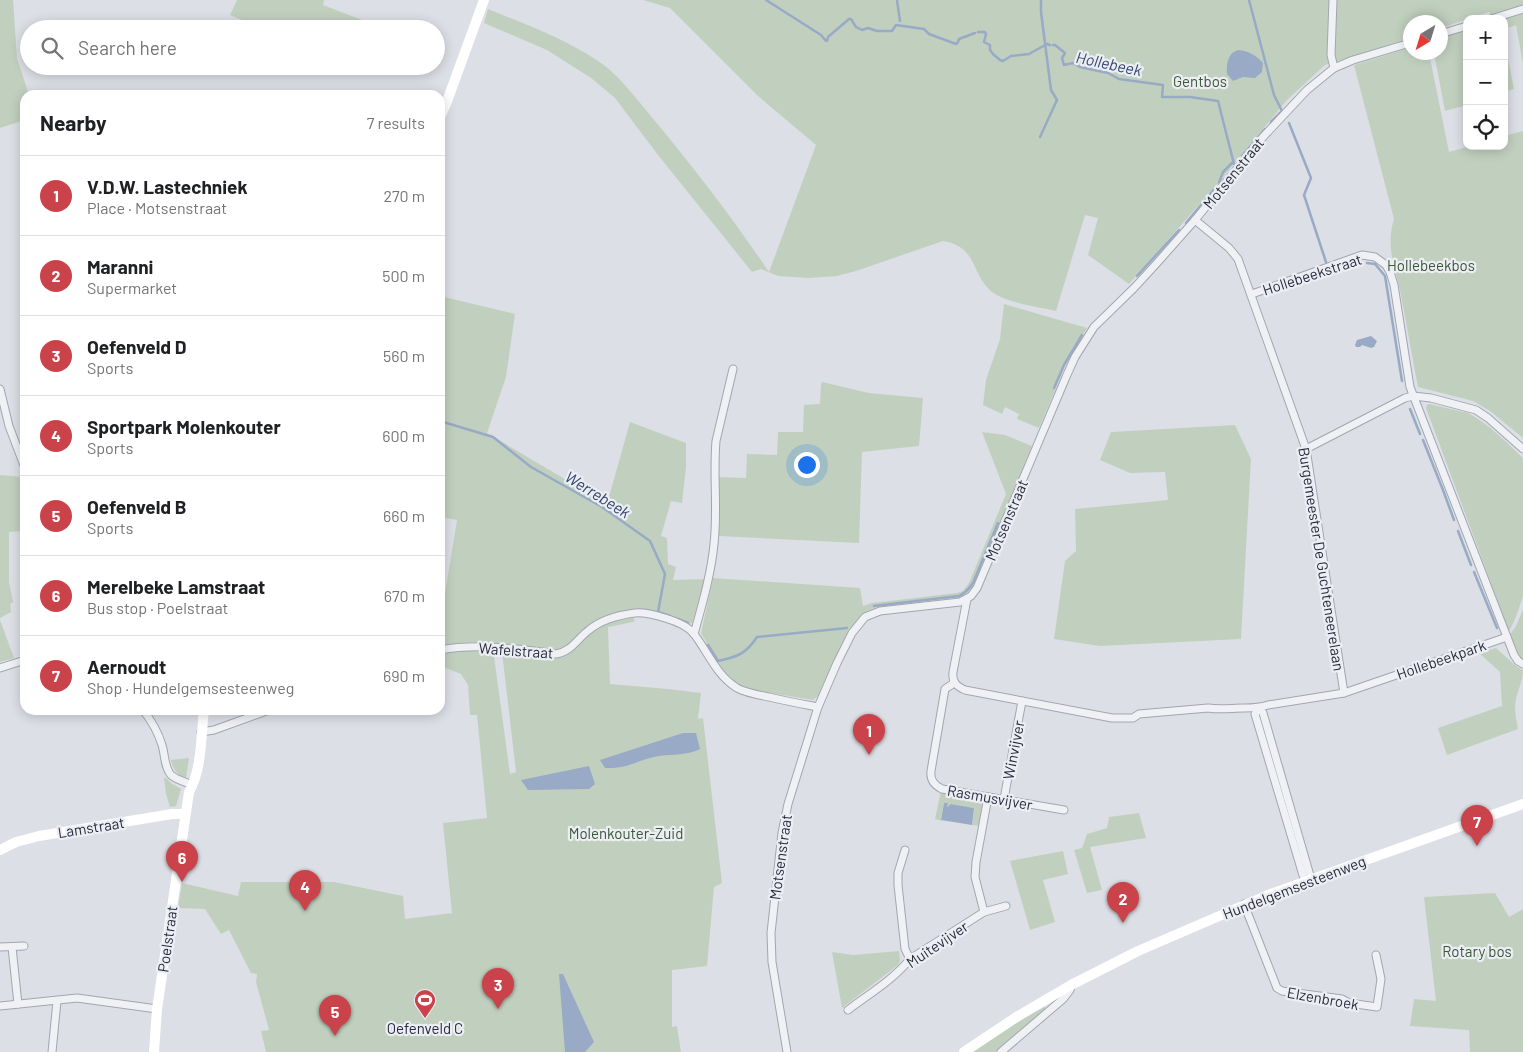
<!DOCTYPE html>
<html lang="en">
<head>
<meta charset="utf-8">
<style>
  :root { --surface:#fff; --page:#f2f2f2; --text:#202124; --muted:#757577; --line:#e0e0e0; --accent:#ca434a }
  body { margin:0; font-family:Barlow,sans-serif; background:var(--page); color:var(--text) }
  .controls { position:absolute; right:15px; top:15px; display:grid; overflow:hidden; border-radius:10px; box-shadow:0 2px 12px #0003 }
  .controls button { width:45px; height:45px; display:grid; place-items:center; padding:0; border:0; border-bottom:1px solid var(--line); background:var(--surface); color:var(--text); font:25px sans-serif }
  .compass { position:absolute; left:1403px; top:15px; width:45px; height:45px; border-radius:50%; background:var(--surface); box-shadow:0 2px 12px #0003; rotate:218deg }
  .you { position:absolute; left:806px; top:464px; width:18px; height:18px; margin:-12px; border:4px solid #fff; border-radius:50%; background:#1a73e8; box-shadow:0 0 0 8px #1a73e833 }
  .badge { display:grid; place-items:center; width:32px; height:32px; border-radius:50%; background:var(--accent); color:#fff; font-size:16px; font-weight:700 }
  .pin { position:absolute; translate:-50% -41px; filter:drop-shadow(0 1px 2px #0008) }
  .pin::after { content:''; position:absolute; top:26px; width:18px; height:15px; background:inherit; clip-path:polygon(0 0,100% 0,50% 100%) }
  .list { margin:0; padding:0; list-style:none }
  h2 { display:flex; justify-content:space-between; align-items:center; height:65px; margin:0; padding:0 20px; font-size:21px }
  h2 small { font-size:16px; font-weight:400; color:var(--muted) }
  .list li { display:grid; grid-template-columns:32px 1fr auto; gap:15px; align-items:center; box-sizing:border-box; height:80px; padding:0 20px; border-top:1px solid var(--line) }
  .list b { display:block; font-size:19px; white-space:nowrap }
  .list p { margin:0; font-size:16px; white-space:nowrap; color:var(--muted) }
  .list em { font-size:16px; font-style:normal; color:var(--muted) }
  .icon { flex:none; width:28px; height:28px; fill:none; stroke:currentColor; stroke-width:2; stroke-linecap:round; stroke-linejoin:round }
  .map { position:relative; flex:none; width:1523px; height:1052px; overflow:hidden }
  .search { position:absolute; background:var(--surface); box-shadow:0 2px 12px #0003; left:20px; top:20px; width:425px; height:55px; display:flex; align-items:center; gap:12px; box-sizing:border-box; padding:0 18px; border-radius:28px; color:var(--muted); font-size:19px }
  .panel { position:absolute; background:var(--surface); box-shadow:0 2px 12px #0003; left:20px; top:90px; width:425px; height:625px; border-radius:15px }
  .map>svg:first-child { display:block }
  .green { fill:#c1d0be }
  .water { fill:#98aac6 }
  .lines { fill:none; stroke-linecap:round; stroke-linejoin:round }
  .stream { stroke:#98aac6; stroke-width:2.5 }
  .street-casing { stroke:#a3a6b0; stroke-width:9 }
  .street { stroke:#eff1f5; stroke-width:7 }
  .secondary { stroke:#fff; stroke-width:10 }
  .labels { text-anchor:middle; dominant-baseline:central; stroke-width:4.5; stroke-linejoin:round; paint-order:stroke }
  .park-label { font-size:15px; fill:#385734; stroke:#eceef4 }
  .street-label { font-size:15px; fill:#272c3c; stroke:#eceef4 }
  .poi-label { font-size:15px; fill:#272c3c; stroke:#eceef4 }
  .water-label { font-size:16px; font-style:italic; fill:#32476f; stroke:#eceef4 }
</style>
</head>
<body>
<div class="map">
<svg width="1523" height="1052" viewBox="0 0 1523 1052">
  <rect width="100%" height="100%" fill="#dddfe6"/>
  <g class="green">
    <path d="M0,0H13L17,58L29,95H25V120L0,128Z"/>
    <path d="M237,0H324L323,5L362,20L359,29H263L230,15Z"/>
    <path d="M643,0H1523V64L1516,25L1504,29V19H1492L1489,12L1441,28L1440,22H1410V38L1325,65L1287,100L1220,181L1129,284L1088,255L1098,218L1085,215L1056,311C1038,307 1007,303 992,292C970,273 978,247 943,241L856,271L837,276L809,278L778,276L761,269L752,272L658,155L615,98L591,78L547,50L484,23L488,9C527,25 566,39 601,63C620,76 640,103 655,121C695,169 734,220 769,272L816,145L758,96L670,8Z"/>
    <path d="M1467,28V105L1445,111L1434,53L1440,52L1441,47L1442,46L1441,36Z"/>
    <path d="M1504,39L1514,89L1504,92Z"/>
    <path d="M1410,48V52L1429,53L1449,152L1470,146H1504V136L1523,131V438L1490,411L1473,401L1418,387C1412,357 1407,326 1401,295C1396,269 1385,247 1394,219L1354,65Z"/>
    <path d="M440,296L515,314L506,377L487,433L607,504L630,422L686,443V467L682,503L671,501L661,536L667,538L668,564L676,567L673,580L705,579L692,623L688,624L663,615L604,618L580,631L573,641L565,648L554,650L498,643L475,642L440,645V624L457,520L440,517Z"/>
    <path d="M1004,304L1087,328L1066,364L1039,428L1017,419L1019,414L1005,407L1002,414L983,405L986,380L1000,339Z"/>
    <path d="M822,382L869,393L923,398L919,446L862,452L859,543L719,536L718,477L746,478L747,454L777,455L778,432H803L804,405L820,404L821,384Z"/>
    <path d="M1429,404L1468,413C1489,424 1506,442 1523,458V597C1519,607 1514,625 1508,632L1501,610L1426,408L1427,405Z"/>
    <path d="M1235,425L1251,459L1241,639L1100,646L1054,639L1065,561L1076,551L1075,509L1168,500L1165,472L1130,473L1100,460L1111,432Z"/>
    <path d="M982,432L1005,435L1032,446L979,575C974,585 971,593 960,597L876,607L865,612L848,631L818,696L813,700L759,691L742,686L735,682L720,666L701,633L713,578L860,588L863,606L872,603L957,593L963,591L969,583L1006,494Z"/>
    <path d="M0,475L25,477V531L9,532V582L13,602L10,604L11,612L0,618Z"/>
    <path d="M1523,609V661L1517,656L1509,636L1516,626Z"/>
    <path d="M633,618L635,621L633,622L608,627L610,684L668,689L701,693L698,719L703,718L722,883L714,887L707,966L672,970V1027L677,1026L681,1052H266L261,1031L269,1030L256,982L257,974L251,973L229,930L221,934L205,909L178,908L182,883L238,896L241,882H334L403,896L405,919L452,913L443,823L487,818L477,715H470L468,685L461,674L441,666L440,652L493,649L510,774L516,772L502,652L551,657C574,655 578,641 594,629C605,622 620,619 633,618Z"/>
    <path d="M0,620L14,658L0,662Z"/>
    <path d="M1496,648L1516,666L1523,670C1523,681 1518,689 1516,699C1514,709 1516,718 1518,729L1447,755L1438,728L1502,706L1500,672L1479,653Z"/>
    <path d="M189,758L186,778C177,775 173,769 171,760Z"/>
    <path d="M164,778H166L171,783L181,789L176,806L170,807L166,794Z"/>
    <path d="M941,791L980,799L984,804L980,826L972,825L974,808L949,804V807H947L946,803H944L941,819L942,821L935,819Z"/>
    <path d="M1139,813L1146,838L1090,847L1102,890L1087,893L1074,850L1082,848L1087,834L1107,828L1109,817Z"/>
    <path d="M1063,851L1068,874L1043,880L1055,922L1030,930L1010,861Z"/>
    <path d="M1495,893L1509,917L1523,909V1052H1470L1469,1030L1410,1026L1414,999L1436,1001L1424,897Z"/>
    <path d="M899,951L900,961L898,965L842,1008L832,952L853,955Z"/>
    <path d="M1044,1007H1045V1010L996,1052H970L999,1033Z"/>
  </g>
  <g class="water">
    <path d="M1238,50C1249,51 1256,55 1263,63L1262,72L1255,78L1243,77L1233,81L1227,74C1226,64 1228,53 1238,50Z"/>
    <path d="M1371,336L1377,341L1374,347L1371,348L1362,345L1360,347H1356L1355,345L1357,340Z"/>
    <path d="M683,733H696L700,749C685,757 666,753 650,758C632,763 625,769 605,768L600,760Z"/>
    <path d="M589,766L595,784L589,789L528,790L521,780Z"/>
    <path d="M944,803H948L947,806L948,807L950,804L974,808L972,825L941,820Z"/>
    <path d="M559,974H563L594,1042L585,1052H565Z"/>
  </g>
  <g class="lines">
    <g class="stream">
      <path d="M766,0L821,35L826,41H827L828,37L849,19H851L856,27L862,30L868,28L877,31H892L896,25L924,29L929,34L956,44L958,42L959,39L975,33"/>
      <path d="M897,0L900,21"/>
      <path d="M1249,0L1274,95L1282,111L1271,122"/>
      <path d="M978,32H985L986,34L984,42L990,45V50L993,54L1000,60L1003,61L1011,56L1029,54L1047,44L1050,45"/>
      <path d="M1053,45H1055L1065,53L1062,58L1064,65L1073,63L1080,67L1108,73L1119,79L1163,85L1162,97H1190L1218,101L1234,164"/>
      <path d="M1289,123L1311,178L1304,195L1326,262"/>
      <path d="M1040,137L1057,100L1051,90L1041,12V0"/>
      <path d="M1242,156L1265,129"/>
      <path d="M1219,183L1223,172L1233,162"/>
      <path d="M1186,223L1216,187"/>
      <path d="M1367,263L1375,264L1385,276L1402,381"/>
      <path d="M1137,276L1179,230"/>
      <path d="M1054,388L1064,365L1082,335"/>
      <path d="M1410,409L1420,434"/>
      <path d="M440,421L493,437L531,467L602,507L650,541L665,574L658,612L670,616"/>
      <path d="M1423,440L1443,490L1454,520"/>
      <path d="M1458,531L1471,565"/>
      <path d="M1474,572L1497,628"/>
      <path d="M874,606L959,596C965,593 969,589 973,583L998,523"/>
      <path d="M678,619L688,623"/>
      <path d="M708,645L718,661C737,657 746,654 757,637L847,628"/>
    </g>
    <g class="street-casing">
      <g id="street">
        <path d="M1333,0L1331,55L1334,68"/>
        <path d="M1491,19L1523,9"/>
        <path d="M1440,34L1467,26"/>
        <path d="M1195,220L1229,248L1238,259L1306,449L1344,693"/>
        <path d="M1252,294L1362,255L1375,257L1386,265L1390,272L1394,285L1410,387L1514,655L1518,661L1523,664"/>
        <path d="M0,389L9,426L25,468"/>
        <path d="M1306,449L1405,398L1413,396L1431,398L1476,410L1488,418L1523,449"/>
        <path d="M967,599L953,672C952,682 956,686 965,690L1112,718H1133L1139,714L1208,708C1221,710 1232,708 1244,708C1253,708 1259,708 1268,705L1344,693L1507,637"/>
        <path d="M694,634C702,605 711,575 714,544C718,510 713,475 716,441L733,369"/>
        <path d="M440,650C479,643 517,649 556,654C571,652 578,638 589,630C601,620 619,615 635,613C645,612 655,615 665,618C675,621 688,626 694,634C708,652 716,675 737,688C746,693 759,695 769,697C785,701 802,704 818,707"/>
        <path d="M0,668L25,660"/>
        <path d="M954,683L945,689L931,771C930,780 934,785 942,789L1064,810"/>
        <path d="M1259,708L1255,714L1305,882"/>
        <path d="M1259,708L1263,713L1311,879"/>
        <path d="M143,710C151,720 158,732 162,745C165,754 164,767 171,775C177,780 185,782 193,785"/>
        <path d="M201,732L214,730L269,710"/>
        <path d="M1004,799L1022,701"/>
        <path d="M905,850L898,873V885L905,949L910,959"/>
        <path d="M1244,904L1277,988L1282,991L1342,999L1349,1003L1377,1007L1381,979L1376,955"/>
        <path d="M984,912L975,877L976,862L988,797"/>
        <path d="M0,947L24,946"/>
        <path d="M12,947L18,1004"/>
        <path d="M0,1006L77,998L157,1009"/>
        <path d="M848,1010C869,994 893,980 910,959L984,912L1006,906"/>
        <path d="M52,1052L57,1001"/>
        <path d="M787,1052L772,962L771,933L782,833L788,804L818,707L837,663L852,633L865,617L880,611L960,602L971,596L977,588L1066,377L1075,357L1094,327L1134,288L1157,263L1195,220L1263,137L1307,90L1334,68L1353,60L1410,43"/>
        <path d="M1001,1052L1063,999L1070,990L1071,986"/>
      </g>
    </g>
    <use href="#street" class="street"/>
    <g class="secondary">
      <path d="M440,117L446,104L484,0"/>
      <path d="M0,850L16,842L39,836L172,814H185"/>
      <path d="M154,1052L157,1009L189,792C202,770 201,735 204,710"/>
      <path d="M964,1052L1018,1016L1071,985L1138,951L1268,895L1523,804"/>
    </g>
  </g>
  <defs>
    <g id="stadium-pin" transform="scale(1.125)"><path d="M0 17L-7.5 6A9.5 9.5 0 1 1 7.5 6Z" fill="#ca434a" stroke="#eceef4"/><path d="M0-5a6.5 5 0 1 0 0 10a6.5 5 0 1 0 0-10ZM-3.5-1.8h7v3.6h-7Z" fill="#fff"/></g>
  </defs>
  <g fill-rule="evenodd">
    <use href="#stadium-pin" x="425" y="1000"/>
  </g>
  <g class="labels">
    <g class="park-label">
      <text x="1200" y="81">Gentbos</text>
      <text x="1431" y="265">Hollebeekbos</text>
      <text x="626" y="833">Molenkouter-Zuid</text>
      <text x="1477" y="951">Rotary bos</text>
    </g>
    <g class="street-label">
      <text transform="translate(1233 173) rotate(-51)">Motsenstraat</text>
      <text transform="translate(1312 274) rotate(-18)">Hollebeekstraat</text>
      <text transform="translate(1006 520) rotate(-67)">Motsenstraat</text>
      <text transform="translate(1322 559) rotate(81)">Burgemeester De Guchteneerelaan</text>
      <text transform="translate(516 650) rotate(4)">Wafelstraat</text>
      <text transform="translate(1441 659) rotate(-19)">Hollebeekpark</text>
      <text transform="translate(1013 750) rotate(-79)">Winvijver</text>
      <text transform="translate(990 797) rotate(10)">Rasmusvijver</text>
      <text transform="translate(91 827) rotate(-9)">Lamstraat</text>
      <text transform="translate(780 857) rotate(-82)">Motsenstraat</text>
      <text transform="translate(1294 887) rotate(-21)">Hundelgemsesteenweg</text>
      <text transform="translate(167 939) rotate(-82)">Poelstraat</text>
      <text transform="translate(937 944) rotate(-34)">Muitevijver</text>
      <text transform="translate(1323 998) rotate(10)">Elzenbroek</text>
    </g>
    <g class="poi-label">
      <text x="425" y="1028">Oefenveld C</text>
    </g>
    <g class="water-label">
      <text transform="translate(1109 63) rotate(12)">Hollebeek</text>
      <text transform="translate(598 494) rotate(32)">Werrebeek</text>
    </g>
  </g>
</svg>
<div class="controls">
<button>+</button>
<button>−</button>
<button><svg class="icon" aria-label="locate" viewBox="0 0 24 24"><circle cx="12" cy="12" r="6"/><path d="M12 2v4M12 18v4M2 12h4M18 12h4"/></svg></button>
</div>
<svg class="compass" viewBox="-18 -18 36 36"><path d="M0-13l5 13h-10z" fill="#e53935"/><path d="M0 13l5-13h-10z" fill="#757577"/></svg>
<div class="you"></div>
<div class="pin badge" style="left:869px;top:755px">1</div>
<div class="pin badge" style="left:1123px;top:923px">2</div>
<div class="pin badge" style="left:498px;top:1009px">3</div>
<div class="pin badge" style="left:305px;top:911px">4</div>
<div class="pin badge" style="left:335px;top:1036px">5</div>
<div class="pin badge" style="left:182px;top:882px">6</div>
<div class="pin badge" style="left:1477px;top:846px">7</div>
<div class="search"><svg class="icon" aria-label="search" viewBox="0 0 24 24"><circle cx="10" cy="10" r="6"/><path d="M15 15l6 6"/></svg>Search here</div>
<section class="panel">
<h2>Nearby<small>7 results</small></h2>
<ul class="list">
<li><span class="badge">1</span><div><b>V.D.W. Lastechniek</b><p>Place · Motsenstraat</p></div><em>270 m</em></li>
<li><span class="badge">2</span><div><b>Maranni</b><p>Supermarket</p></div><em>500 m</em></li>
<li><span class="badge">3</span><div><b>Oefenveld D</b><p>Sports</p></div><em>560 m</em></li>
<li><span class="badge">4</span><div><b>Sportpark Molenkouter</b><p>Sports</p></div><em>600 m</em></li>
<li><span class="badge">5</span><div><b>Oefenveld B</b><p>Sports</p></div><em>660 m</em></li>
<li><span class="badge">6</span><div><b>Merelbeke Lamstraat</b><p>Bus stop · Poelstraat</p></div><em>670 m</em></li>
<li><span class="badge">7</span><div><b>Aernoudt</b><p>Shop · Hundelgemsesteenweg</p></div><em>690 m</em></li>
</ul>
</section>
</div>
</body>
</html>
